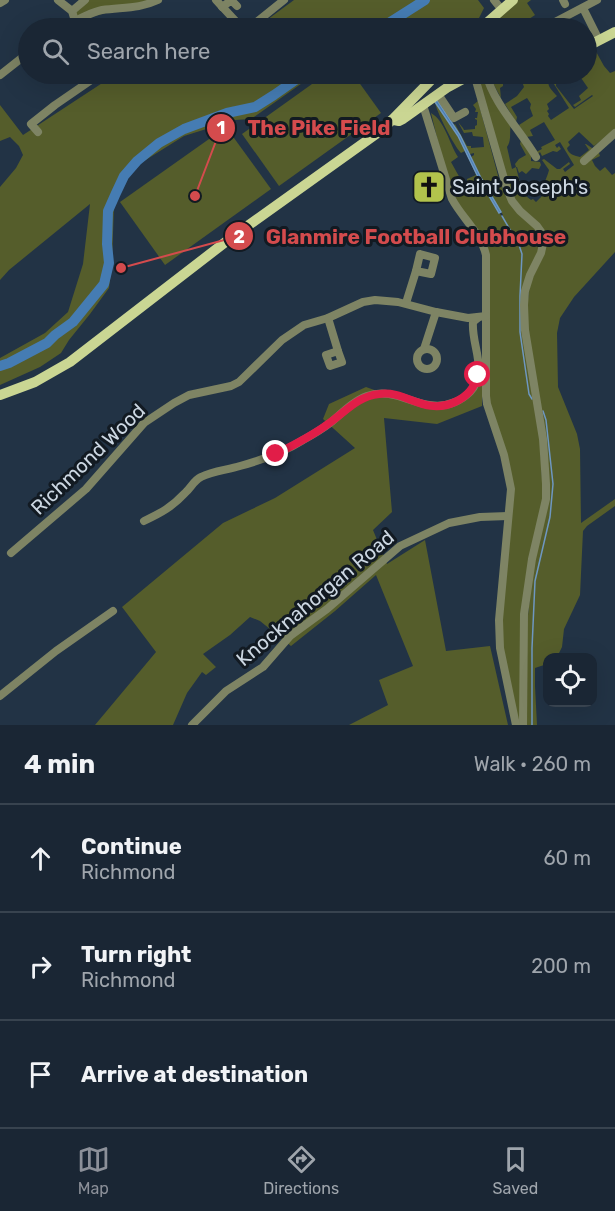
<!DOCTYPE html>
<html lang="en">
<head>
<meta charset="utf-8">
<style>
  :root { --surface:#1a2634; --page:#232e3c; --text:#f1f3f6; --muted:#9fa5ac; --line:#38434f; --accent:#8c9099 }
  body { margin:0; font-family:Rubik,sans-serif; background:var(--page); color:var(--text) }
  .controls { position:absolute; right:18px; bottom:18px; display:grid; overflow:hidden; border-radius:12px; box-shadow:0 6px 24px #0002 }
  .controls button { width:54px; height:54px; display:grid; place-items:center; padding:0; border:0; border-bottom:2px solid var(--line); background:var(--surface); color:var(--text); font:30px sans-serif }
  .stop { position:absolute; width:18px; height:18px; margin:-14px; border:4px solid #e11d48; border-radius:50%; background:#fff }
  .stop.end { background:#e11d48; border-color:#fff; box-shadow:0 2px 6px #0008 }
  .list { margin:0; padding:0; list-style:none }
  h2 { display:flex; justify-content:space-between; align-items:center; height:78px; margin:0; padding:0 24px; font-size:26px }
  h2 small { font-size:20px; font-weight:400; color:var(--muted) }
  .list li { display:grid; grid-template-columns:39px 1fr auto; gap:18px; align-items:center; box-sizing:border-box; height:108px; padding:0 24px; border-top:2px solid var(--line) }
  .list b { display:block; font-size:22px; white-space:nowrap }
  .list p { margin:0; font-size:20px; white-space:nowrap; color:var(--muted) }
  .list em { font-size:20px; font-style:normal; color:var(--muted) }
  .icon { flex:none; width:33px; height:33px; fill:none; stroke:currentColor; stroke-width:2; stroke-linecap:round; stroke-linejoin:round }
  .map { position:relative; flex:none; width:615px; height:725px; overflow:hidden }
  .search { position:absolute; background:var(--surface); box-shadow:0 6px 24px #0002; left:18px; right:18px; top:18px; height:66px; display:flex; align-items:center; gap:15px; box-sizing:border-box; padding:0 21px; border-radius:33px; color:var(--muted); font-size:22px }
  .sheet { height:402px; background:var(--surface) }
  nav { display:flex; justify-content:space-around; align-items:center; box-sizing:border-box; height:84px; border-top:2px solid var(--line); background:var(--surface); font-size:16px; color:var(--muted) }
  nav a { display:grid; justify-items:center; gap:3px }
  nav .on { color:var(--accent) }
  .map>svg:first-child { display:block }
  .green { fill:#555d2b }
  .water { fill:#457cb3; stroke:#6e97c1; stroke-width:1.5 }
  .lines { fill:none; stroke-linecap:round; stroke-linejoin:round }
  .stream { stroke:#6e97c1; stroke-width:1.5 }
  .river { stroke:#457cb3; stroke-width:10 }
  .minor { stroke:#7e8464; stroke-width:8 }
  .major { stroke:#cad693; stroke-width:10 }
  .route { stroke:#e11d48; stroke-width:8 }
  .labels { text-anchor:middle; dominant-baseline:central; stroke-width:6; stroke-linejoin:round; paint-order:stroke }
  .poi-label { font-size:20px; fill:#ccd7e2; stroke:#121a22; text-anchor:start }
  .street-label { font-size:20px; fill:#ccd7e2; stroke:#121a22 }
  .leader { fill:none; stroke:#d44b4d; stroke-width:2 }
  .callout-dot { fill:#d44b4d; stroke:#121a22; stroke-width:2 }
  .mark-label { font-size:18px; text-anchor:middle; font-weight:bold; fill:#fff }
  .callout-label { font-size:21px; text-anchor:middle; font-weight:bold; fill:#d44b4d; stroke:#121a22; stroke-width:6; stroke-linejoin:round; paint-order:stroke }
</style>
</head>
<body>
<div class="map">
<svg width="615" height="725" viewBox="0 0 615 725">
  <rect width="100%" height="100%" fill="#223345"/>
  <g class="green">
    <path d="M85,0H156L75,21L72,11Z"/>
    <path d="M294,0H478L484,8L478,20L471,28H256Z"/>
    <path d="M517,0H531L527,3L535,15L529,19L536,28H485Z"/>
    <path d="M594,48L604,66L610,73L615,71V130L594,146L579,132L568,142L570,145L567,148C568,154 575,156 580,157L589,150L585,144H586L592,148V151L599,153L600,156L592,160L595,166L600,171L605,167L612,175L615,173V252L574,297L560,318L557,333L558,387L577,434L580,449L581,523L615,499V506L587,526L583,531L580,595L564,629L562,647L557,657L548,658L547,664L535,668V686L537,725H525V643L534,559L548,499L526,314L530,284L547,243L515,199L510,189L479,81H483L487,85L511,124C509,132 512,140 507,147L512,169L516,167L515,164L519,159L526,155L520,144L521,140L531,155V161L540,162L541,165L539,169L532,168L526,174L522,171L519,173L517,167H516L520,183L514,185L515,188L522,186L526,196L531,200L533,199L536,202L542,196C541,187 547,179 549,170L542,160L544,159L557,169H560L569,162L570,164L563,169L565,172L574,165L560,142L555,145L557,148L559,146L561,149L557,152L553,151L542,156L540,152L538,154L536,152L542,149L541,147L555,140L544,122L530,130L533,136L526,137L519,125L533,116L530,108L531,104L527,98L511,107L517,117L516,122L505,104L517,96L524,87L521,79H525V76C520,77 517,74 512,76V79L503,81V86L500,88L501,98L493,83C494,82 494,80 495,79C502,72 543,74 553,74C544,84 550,88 557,96L547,104L549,109L547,111L549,114L548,116L551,120L569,108L552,81L557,74L556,86L574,109L593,96L592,95L575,107L573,105L581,100L579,96L588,88L579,75L576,76L575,74H586L587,50Z"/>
    <path d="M116,74H315L251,119L235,120L184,136L136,166L123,185L114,204L112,263L109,288L90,314L69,340L61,353L40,367L0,385V358L45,333L68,312L83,264L90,204L9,270L0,280V187L16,168L23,155L19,146L10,137L0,141V105L23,135Z"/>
    <path d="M326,74H353L381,113L279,186L242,134Z"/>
    <path d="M478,101L500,183L505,194L536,230L540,237L541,243L521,304L540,440L543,498L529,559L521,725H518L501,636L512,489L489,404L490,266L457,203L440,150L431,113C445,121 449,143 458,157L451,162L461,180L466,182L467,181V179L476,175L465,151L461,153C454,146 436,111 435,102L458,136L479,179L502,217L503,215L481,178L471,157L474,155V153L470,154L454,125L455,124L467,146H471V148L484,147L483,137L473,136L472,132L464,133L458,122L463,128L464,130L475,129V126L477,125V120L475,119V118H477L478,112H475L476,109L473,105Z"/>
    <path d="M226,127L271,189L165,265L120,202Z"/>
    <path d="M482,380V406L437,424L384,418L392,512L373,530L387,564L425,540L446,651L490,646L508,725H349L388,705L379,680L413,666L376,575L335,611L291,646L260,621L250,617L230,635L203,654L216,667L206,675L202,672L187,693L173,725H95L156,652L122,607L223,523L275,498L355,448L323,419L329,404L366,387L388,395L433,408L468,398Z"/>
  </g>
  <path class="water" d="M437,100L460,135L481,178L501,212L499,213L479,179L458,136L435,102Z"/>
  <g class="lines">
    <g class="stream">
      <path d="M382,28H383"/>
      <path d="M416,74L421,82"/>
      <path d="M502,216L519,245L522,254L520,296V332L529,394L532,399"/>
      <path d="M532,725V648L535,581L550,517L553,484L546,420L543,411"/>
    </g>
    <g class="river">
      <path d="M381,28L425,0"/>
      <path d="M0,366L9,363L47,343L55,335L73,322L104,284L109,263L107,244L108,211L116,193L124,176L137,161L159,143L184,129L227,113L255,107L274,95L304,74"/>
    </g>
    <g class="minor">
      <path d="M58,0L72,11L75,21"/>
      <path d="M216,0L241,27L247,28L253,25L284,0"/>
      <path d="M494,0L502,10"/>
      <path d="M563,0L565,4"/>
      <path d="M0,3L5,0"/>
      <path d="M222,7L229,2H233L237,6"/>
      <path d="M583,8L599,40"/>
      <path d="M72,11L85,0"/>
      <path d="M555,22L597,0"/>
      <path d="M63,28C75,21 88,13 102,10C122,7 139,9 158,0"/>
      <path d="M226,28L235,21"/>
      <path d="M474,74L507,189L512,201L520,211L537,226L542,233L544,239L541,253L530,275L525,291L524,305L525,330L543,439L546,484V499L532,559L524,614L523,725"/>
      <path d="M486,74C494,104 520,130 536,157"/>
      <path d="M0,75L28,53"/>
      <path d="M438,94L454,118L465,112"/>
      <path d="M423,105L452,199C462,218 481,233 486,255V396L487,404L504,455L511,489L499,620L500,648L516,725"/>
      <path d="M38,132L31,124L55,105L100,74"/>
      <path d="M584,161L615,133"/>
      <path d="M420,254L435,258L431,274L416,271Z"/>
      <path d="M406,303L416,271"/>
      <path d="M328,318L338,351"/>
      <path d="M424,349L436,312"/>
      <circle cx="427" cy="359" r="10"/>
      <path d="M338,351L342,362L330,366L326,355Z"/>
      <path d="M144,521C161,513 172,507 185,493C191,488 194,480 201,477C213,471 227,470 240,466C262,460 284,452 303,440C312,435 322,429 330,423C341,414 353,401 367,396C399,385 423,416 455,402C460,400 466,396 470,392C489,372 471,345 473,322L478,318"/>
      <path d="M11,553L86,489L144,423L174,403L189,395L231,386L239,382L282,340L304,325L328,318L363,302L375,300L398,302L436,312L468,318L486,316"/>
      <path d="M0,696L56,651L113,611"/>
      <path d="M192,725L226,691L263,667L290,636L327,609L400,546L449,523L480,517L508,516"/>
    </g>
    <g class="major">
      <path d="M481,28L513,0"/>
      <path d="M586,47L615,32"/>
      <path d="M394,120L399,121L403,119L448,87L472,74"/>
      <path d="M0,395L35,382L70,362L232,237L379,132L393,119L437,74"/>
    </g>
  </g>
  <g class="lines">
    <path class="route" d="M276,454C294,445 312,436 328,424C345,412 358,396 379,394C407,390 424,416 455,402C468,396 474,388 478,375"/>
  </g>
  <defs>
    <g id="church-square" transform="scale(1.725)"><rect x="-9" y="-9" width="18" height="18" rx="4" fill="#b2c34c" stroke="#121a22"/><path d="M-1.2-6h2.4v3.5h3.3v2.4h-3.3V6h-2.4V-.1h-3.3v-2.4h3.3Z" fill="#111"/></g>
  </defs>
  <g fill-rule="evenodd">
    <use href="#church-square" x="429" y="187"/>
  </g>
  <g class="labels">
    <g class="poi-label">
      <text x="452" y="187">Saint Joseph's</text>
    </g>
    <g class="street-label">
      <text transform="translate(88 459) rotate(-44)">Richmond Wood</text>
      <text transform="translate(315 598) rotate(-40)">Knocknahorgan Road</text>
    </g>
  </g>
  <path class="leader" d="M195 196L221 128M121 268L239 236"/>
  <g class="callout-dot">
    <circle cx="195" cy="196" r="6"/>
    <circle cx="121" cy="268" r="6"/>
    <circle cx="221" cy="128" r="15"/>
    <circle cx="239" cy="236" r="15"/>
  </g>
  <g class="mark-label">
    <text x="221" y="134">1</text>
    <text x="239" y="243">2</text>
  </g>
  <g class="callout-label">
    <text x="319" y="135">The Pike Field</text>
    <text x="416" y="244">Glanmire Football Clubhouse</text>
  </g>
</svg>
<div class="controls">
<button><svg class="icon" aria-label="locate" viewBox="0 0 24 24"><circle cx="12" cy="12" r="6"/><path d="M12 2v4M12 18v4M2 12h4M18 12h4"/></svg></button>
</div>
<div class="stop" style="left:478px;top:375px"></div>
<div class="stop end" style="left:276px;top:454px"></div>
<div class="search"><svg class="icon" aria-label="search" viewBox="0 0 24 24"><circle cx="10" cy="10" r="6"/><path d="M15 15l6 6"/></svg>Search here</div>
</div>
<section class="sheet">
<h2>4 min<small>Walk · 260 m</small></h2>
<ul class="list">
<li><svg class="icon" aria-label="ahead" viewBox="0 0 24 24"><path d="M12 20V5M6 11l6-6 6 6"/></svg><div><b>Continue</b><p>Richmond</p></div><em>60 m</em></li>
<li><svg class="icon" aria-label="right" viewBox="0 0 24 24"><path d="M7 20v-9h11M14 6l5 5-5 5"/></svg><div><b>Turn right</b><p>Richmond</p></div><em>200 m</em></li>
<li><svg class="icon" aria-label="arrive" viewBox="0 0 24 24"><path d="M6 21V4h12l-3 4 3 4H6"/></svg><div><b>Arrive at destination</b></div></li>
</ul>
</section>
<nav>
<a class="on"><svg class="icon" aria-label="map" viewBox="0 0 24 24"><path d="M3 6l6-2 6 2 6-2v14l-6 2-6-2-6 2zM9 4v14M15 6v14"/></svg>Map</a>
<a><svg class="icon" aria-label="directions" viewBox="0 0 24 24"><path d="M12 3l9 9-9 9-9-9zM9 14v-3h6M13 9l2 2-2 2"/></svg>Directions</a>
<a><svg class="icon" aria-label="saved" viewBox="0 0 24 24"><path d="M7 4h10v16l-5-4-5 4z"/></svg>Saved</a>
</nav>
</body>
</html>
